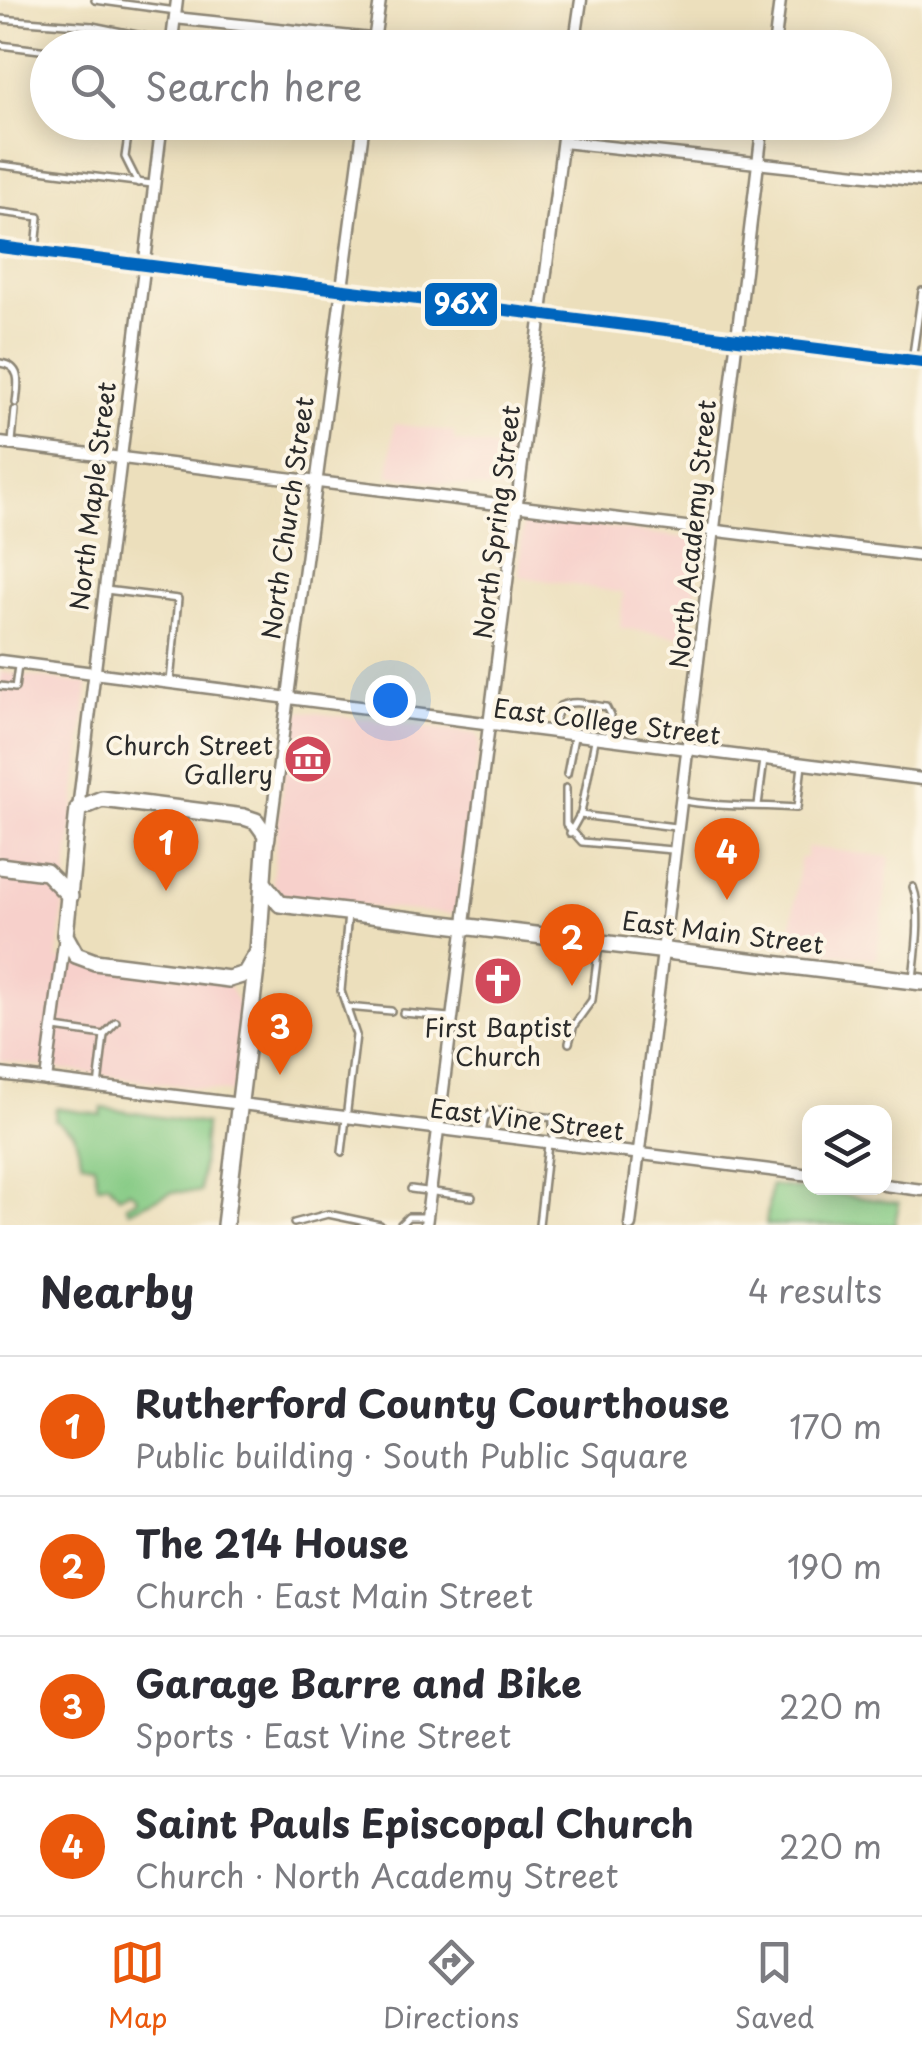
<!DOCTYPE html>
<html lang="en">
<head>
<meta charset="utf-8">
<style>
  :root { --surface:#fff; --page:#f7f7f7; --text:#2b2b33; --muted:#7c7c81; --line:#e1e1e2; --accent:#ea580c }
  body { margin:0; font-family:"Playpen Sans",sans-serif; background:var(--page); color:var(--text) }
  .controls { position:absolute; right:30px; bottom:30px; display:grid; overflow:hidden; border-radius:20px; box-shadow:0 5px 25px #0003 }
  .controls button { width:90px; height:90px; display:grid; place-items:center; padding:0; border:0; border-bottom:2px solid var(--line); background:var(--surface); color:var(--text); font:50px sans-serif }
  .you { position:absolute; left:390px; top:700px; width:35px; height:35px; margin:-25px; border:8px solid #fff; border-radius:50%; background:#1a73e8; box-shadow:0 0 0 15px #1a73e833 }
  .badge { display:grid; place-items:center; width:65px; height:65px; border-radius:50%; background:var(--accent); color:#fff; font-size:32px; font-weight:700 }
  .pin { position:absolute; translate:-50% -82px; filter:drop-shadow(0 2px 5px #0008) }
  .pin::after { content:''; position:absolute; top:52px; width:35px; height:30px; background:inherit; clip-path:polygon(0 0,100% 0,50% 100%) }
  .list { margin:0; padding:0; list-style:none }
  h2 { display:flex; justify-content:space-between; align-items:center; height:130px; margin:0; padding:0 40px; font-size:42px }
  h2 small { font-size:32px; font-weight:400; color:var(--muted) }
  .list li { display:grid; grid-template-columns:65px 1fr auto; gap:30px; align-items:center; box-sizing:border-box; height:140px; padding:0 40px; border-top:2px solid var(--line) }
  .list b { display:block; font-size:38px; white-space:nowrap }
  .list p { margin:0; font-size:32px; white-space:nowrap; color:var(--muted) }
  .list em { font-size:32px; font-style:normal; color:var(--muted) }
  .icon { flex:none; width:55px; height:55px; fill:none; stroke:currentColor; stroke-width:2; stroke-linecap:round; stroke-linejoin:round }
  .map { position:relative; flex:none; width:922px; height:1225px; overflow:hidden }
  .search { position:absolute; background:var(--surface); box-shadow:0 5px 25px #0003; left:30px; right:30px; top:30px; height:110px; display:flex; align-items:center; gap:25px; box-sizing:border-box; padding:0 35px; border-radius:55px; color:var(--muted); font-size:38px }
  .sheet { height:690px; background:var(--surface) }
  nav { display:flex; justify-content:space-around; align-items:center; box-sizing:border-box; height:140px; border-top:2px solid var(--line); background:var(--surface); font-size:28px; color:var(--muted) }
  nav a { display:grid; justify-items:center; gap:5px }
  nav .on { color:var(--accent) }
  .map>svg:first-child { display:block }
  .built { fill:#f7d0cb }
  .green { fill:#86cb85; stroke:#587b58; stroke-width:2.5 }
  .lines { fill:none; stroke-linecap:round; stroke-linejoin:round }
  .lane-casing { stroke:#8c8574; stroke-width:10 }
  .street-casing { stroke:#8c8574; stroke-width:15 }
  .secondary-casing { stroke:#8c8574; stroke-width:20 }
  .lane { stroke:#fff; stroke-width:5 }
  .street { stroke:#fff; stroke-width:10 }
  .secondary { stroke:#fff; stroke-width:15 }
  .bus-1-casing { stroke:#fcf5e5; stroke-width:20 }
  .bus-1 { stroke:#0065bd; stroke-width:12 }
  .labels { text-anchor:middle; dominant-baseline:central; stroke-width:8; stroke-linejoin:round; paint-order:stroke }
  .street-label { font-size:25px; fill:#2b2b2b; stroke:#fcf5e5 }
  .poi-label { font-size:25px; fill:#2b2b2b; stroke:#fcf5e5; text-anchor:end }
  .line-badge { stroke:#fcf5e5; stroke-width:4 }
  .badge-label { font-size:28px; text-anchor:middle; font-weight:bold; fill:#fff }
</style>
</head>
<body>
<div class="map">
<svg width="922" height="1225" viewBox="0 0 922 1225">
  <rect width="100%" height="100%" fill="#fcf5e5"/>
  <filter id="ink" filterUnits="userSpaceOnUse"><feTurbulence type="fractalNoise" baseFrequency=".01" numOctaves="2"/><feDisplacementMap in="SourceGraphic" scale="20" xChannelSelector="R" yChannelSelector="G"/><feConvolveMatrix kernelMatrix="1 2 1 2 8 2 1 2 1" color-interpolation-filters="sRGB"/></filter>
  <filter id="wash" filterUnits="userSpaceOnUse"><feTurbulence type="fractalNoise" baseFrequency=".0048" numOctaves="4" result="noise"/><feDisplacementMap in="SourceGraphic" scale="40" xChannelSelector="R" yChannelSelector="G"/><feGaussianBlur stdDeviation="2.25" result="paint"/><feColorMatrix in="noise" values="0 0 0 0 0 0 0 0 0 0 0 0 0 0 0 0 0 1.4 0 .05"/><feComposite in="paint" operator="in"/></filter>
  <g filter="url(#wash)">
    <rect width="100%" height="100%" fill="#ecdfbc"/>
    <g class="built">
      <path d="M394,424L454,432V441L510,450L504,491L389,476Z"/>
      <path d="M530,517L701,540L690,638L620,628L623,593L519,576L523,520Z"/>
      <path d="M0,672L88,684L58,959L227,982L244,1015L233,1093L0,1061Z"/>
      <path d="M301,711L477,734L480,742L457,909L452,914L299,901L281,894L272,882L279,816L291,728Z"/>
      <path d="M807,847L890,857L877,959L789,947L800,858H806Z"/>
    </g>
    <g class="green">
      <path d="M56,1108L101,1115L102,1108L205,1124L200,1192H172L129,1211L126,1205L137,1200L136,1195L129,1191L119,1196L108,1183L98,1186L94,1164L82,1162L74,1133L55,1120Z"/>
      <path d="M771,1185L899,1203L895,1225H766Z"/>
    </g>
  </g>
  <g filter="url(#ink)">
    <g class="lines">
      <g class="lane-casing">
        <g id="lane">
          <path d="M95,0L176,11"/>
          <path d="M0,19L92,26L78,48"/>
          <path d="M92,26L172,42"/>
          <path d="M0,45L48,51"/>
          <path d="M130,122L125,157L138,183"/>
          <path d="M0,165L152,184"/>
          <path d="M0,212L39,217L36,249"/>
          <path d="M912,361L922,291"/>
          <path d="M0,363C23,366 18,385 16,403"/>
          <path d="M12,442L15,410"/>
          <path d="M106,590L178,599L170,682"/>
          <path d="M0,686L15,688L18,666"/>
          <path d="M552,729L560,706C574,699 590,705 606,707L610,715L608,738"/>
          <path d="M567,774L574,737"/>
          <path d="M566,788V824L582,842L672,850"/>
          <path d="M684,801C724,808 757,805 797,808L802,765"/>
          <path d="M758,805L764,760"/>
          <path d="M580,815L675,827"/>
          <path d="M570,833L581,813L595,740"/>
          <path d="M913,887C922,910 916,951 913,978"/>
          <path d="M347,1007L391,1011"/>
          <path d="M403,1013L449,1017"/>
          <path d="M55,1028L104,1035L116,1022"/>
          <path d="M569,1043L574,1025L592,1000L599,945"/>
          <path d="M98,1087L104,1035"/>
          <path d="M482,1133L485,1117L498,1110L553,1118V1142"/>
          <path d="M342,1152L356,1035L341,991L348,914"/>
          <path d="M411,1189L472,1197"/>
          <path d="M294,1223L328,1214L380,1225"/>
          <path d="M400,1225L408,1217H427"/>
          <path d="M539,1225L548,1144"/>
        </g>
      </g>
      <g class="street-casing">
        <g id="street">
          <path d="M175,18L455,48"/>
          <path d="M171,48L177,0"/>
          <path d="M373,48L380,0"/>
          <path d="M574,48L581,0"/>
          <path d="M774,48L780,0"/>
          <path d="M563,142L922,181"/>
          <path d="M0,247L922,362"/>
          <path d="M0,443L922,556"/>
          <path d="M0,661L922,779"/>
          <path d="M78,809L162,122"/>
          <path d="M269,840L364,122"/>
          <path d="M0,1074L810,1175"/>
          <path d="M46,1080L65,936"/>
          <path d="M884,1185L922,1190"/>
          <path d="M426,1225L565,122"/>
          <path d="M630,1225L763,122"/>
        </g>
      </g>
      <g class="secondary-casing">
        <g id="secondary">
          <path d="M0,866L46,872L70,896"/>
          <path d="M264,884L280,904L922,982"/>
          <path d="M225,1225L258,952L266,835L256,821L244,817L102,799L78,809L65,935L76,955L95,962L229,979L245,974L258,952"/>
        </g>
      </g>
      <use href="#lane" class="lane"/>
      <use href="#street" class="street"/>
      <use href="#secondary" class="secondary"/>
      <g class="bus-1-casing">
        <path id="bus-1" d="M0,247L922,362"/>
      </g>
      <use href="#bus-1" class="bus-1"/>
    </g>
  </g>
  <defs>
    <g id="museum-disc" transform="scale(2.5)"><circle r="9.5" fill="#d1495b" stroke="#fcf5e5"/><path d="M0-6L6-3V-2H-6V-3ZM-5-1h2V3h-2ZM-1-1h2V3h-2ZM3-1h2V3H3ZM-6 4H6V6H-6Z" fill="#fff"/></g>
    <g id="church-disc" transform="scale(2.5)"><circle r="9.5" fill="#d1495b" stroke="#fcf5e5"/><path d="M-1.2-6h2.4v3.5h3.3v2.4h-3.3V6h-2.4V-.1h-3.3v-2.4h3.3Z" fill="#fff"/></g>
  </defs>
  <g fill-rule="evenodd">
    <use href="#museum-disc" x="308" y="759"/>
    <use href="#church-disc" x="498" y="981"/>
  </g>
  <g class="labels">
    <g class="street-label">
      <text transform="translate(92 496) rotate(-83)">North Maple Street</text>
      <text transform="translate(287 518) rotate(-82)">North Church Street</text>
      <text transform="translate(496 522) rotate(-83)">North Spring Street</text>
      <text transform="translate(692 534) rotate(-84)">North Academy Street</text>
      <text transform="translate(607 721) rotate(7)">East College Street</text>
      <text transform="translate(723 932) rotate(7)">East Main Street</text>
      <text transform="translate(527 1119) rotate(7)">East Vine Street</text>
    </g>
    <g class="poi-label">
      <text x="273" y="745">Church Street<tspan x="273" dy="29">Gallery</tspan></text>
      <text x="498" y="1027" text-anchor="middle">First Baptist<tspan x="498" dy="29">Church</tspan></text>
    </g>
  </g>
  <rect class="line-badge" x="423" y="281" width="76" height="47" rx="10" fill="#0065bd"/>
  <g class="badge-label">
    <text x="461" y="314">96X</text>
  </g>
</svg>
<div class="controls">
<button><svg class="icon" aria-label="layers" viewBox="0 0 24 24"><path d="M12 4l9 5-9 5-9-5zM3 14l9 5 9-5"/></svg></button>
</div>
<div class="you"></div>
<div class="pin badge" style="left:166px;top:891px">1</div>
<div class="pin badge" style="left:572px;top:986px">2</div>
<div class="pin badge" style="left:280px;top:1075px">3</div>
<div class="pin badge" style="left:727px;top:900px">4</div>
<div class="search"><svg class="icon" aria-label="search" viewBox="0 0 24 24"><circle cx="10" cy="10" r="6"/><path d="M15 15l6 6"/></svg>Search here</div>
</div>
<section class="sheet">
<h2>Nearby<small>4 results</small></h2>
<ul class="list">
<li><span class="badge">1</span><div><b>Rutherford County Courthouse</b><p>Public building · South Public Square</p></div><em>170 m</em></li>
<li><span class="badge">2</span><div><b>The 214 House</b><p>Church · East Main Street</p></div><em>190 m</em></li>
<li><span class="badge">3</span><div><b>Garage Barre and Bike</b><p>Sports · East Vine Street</p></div><em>220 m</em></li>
<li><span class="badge">4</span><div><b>Saint Pauls Episcopal Church</b><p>Church · North Academy Street</p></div><em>220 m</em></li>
</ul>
</section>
<nav>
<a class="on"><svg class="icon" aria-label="map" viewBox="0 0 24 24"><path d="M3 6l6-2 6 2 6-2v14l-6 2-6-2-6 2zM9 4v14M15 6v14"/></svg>Map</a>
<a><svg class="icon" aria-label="directions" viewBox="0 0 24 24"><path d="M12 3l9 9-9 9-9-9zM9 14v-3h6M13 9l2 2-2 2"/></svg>Directions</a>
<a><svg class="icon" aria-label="saved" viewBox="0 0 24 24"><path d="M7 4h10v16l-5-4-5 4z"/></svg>Saved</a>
</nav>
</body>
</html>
